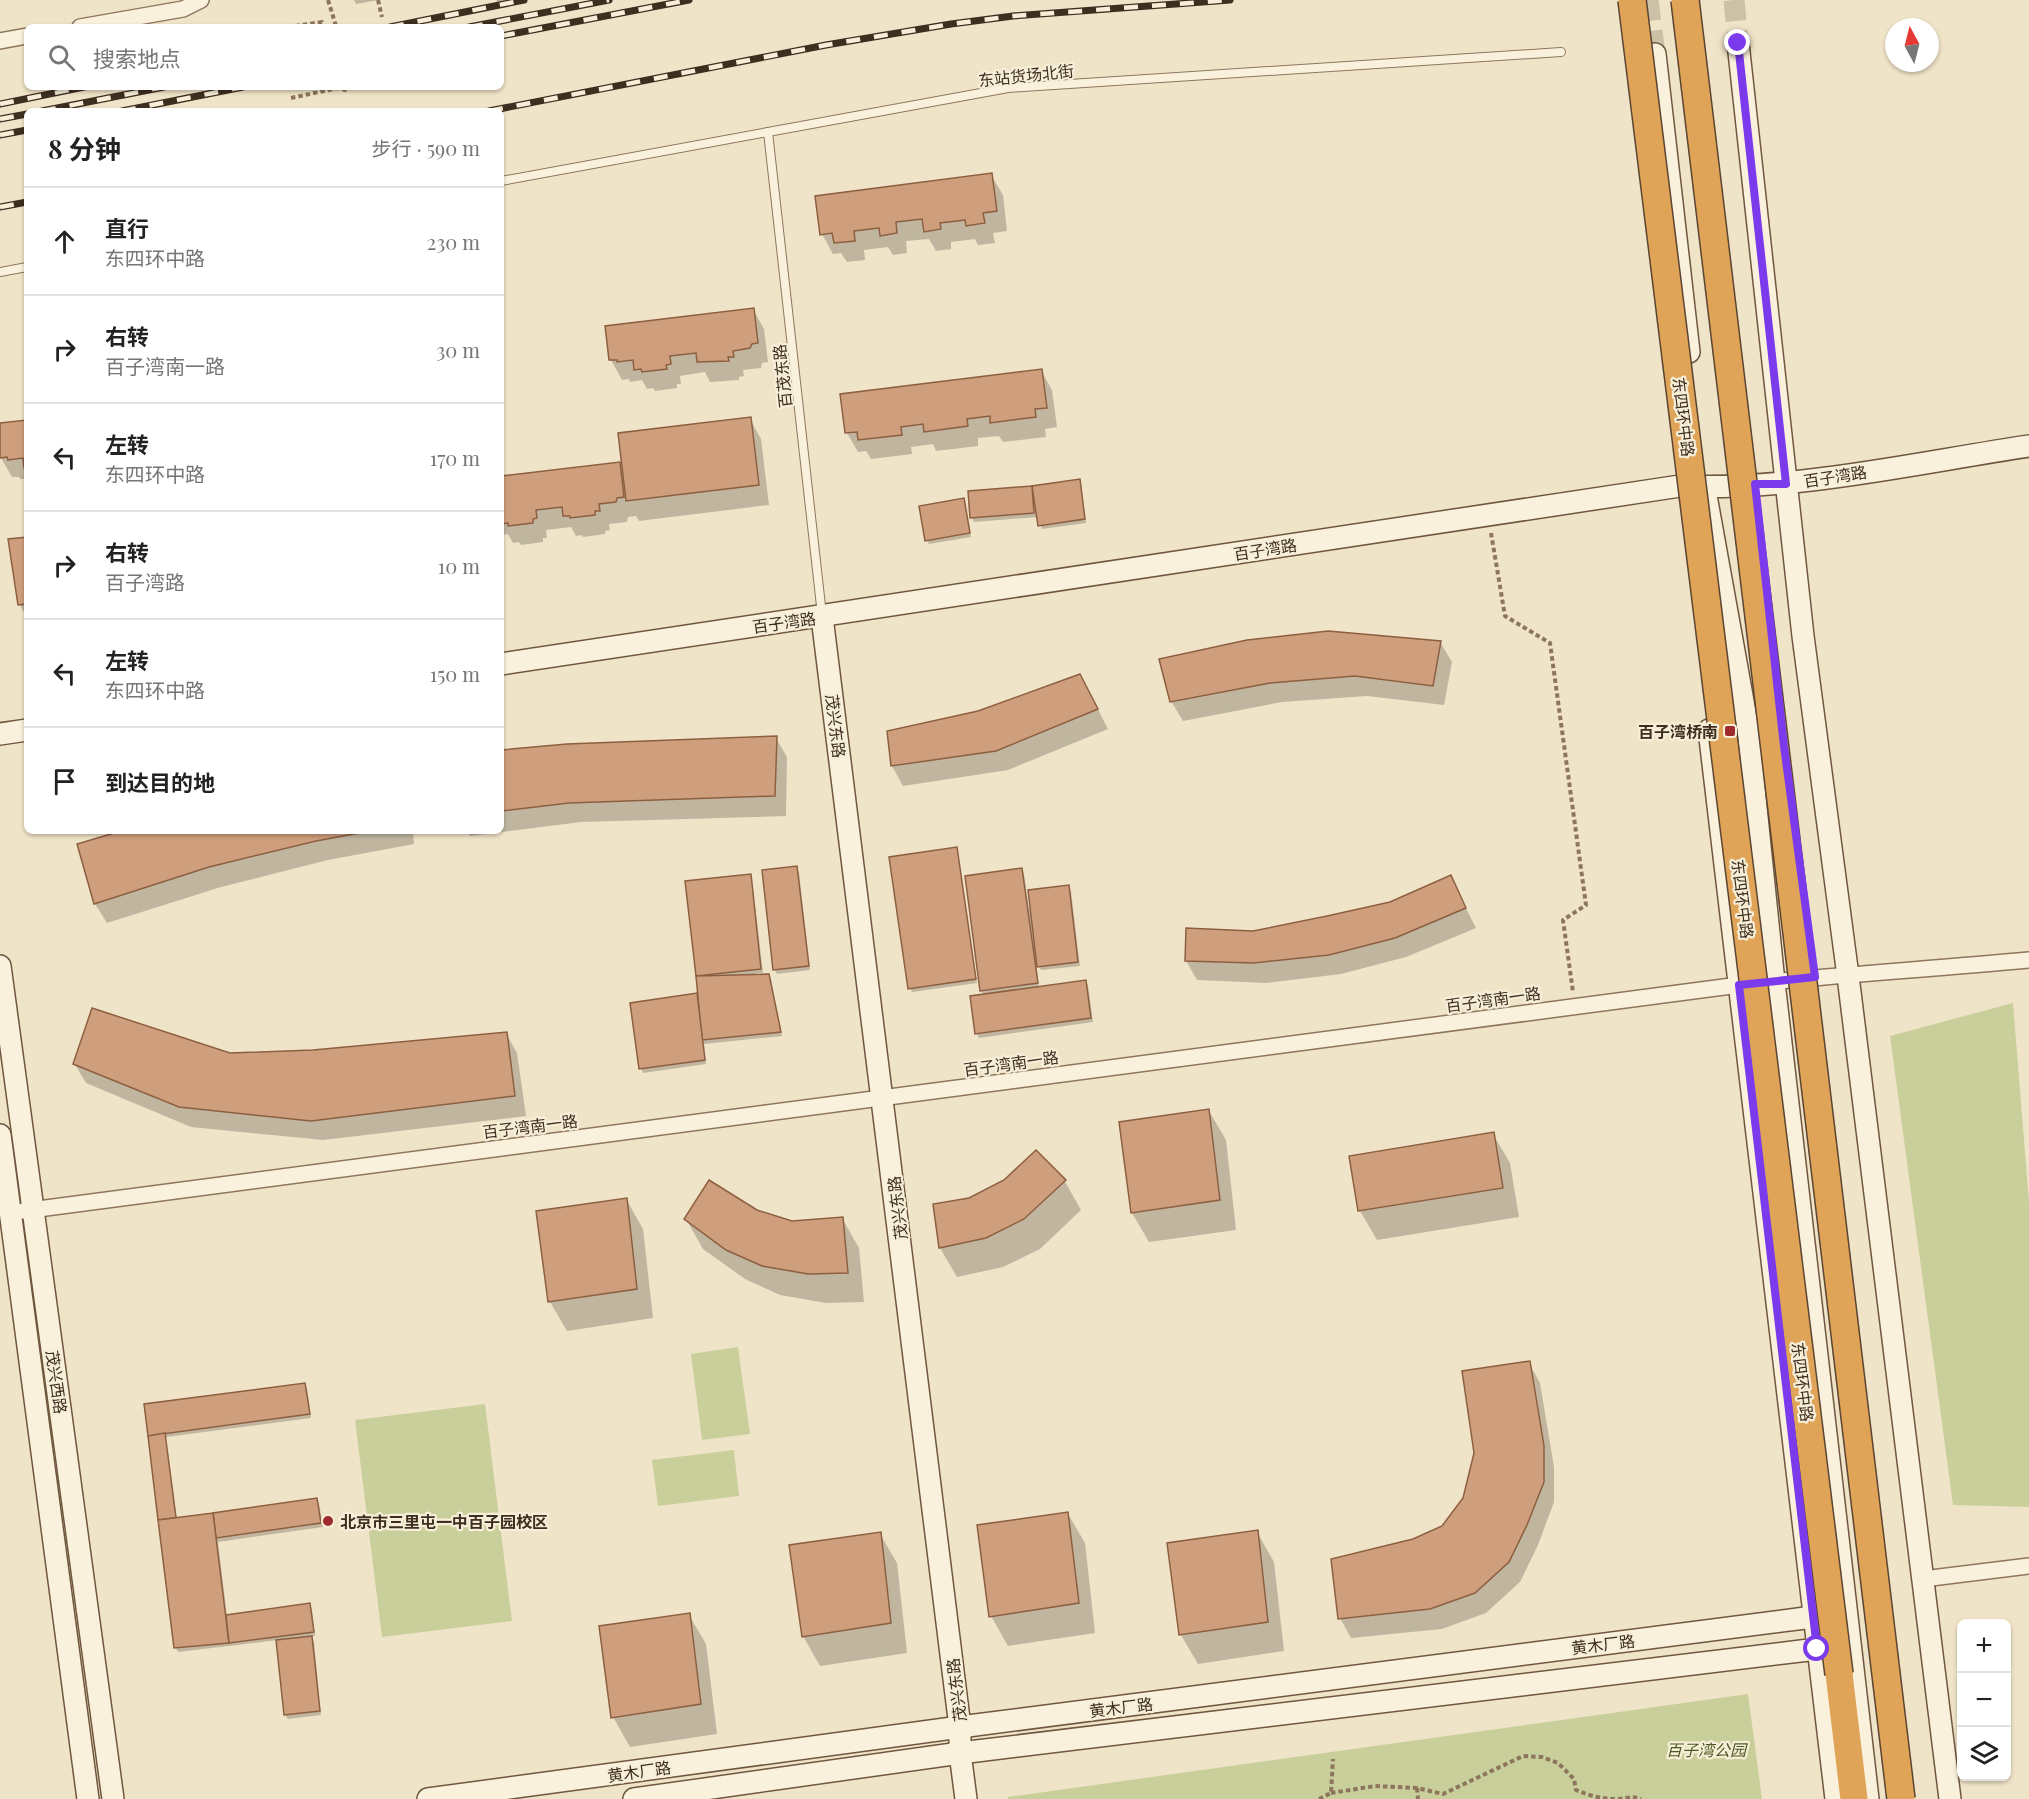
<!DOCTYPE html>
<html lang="zh">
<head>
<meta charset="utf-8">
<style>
  :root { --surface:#fff; --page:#f6f6f6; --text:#222; --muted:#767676; --line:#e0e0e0 }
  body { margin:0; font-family:"Playfair Display","Noto Sans SC",serif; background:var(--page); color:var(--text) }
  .controls { position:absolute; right:18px; bottom:18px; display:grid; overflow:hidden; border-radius:9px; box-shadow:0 2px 4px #0004 }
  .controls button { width:54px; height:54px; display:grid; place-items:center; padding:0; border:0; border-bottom:2px solid var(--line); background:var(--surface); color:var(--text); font:30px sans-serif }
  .compass { position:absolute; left:1885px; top:18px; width:54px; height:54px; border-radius:50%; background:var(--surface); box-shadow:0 2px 4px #0004; rotate:353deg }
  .stop { position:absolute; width:18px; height:18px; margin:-14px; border:4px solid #7c3aed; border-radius:50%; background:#fff }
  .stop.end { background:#7c3aed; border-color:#fff; box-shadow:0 2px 6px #0008 }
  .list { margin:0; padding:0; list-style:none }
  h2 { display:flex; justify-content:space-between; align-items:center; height:78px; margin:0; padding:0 24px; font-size:26px }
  h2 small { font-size:20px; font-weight:400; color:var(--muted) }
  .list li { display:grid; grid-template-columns:39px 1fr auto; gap:18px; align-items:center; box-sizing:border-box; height:108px; padding:0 24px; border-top:2px solid var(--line) }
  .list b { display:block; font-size:22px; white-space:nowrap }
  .list p { margin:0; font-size:20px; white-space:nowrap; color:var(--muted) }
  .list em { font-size:20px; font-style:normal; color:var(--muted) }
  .icon { flex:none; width:33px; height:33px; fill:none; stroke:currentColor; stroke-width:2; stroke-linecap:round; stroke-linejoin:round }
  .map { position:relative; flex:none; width:2029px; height:1799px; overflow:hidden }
  .search { position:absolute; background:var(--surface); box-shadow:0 2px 4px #0004; left:24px; top:24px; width:480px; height:66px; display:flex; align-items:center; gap:15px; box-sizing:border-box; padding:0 21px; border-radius:9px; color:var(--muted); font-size:22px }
  .panel { position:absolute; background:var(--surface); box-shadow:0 2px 4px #0004; left:24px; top:108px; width:480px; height:726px; border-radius:9px }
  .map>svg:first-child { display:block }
  .green { fill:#c9cf9b }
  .shadow { fill:#0003 }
  .building { fill:#cf9f7d; stroke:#8d5f41; stroke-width:1.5 }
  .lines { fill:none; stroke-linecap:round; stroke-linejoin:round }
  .secondary-tunnel { stroke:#ccc0a6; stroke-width:21; stroke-dasharray:21 10; stroke-linecap:butt }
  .lane-casing { stroke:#8d765c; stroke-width:10 }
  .street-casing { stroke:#8d765c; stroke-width:18 }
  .secondary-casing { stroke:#6f573f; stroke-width:24 }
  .highway-casing { stroke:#5b4430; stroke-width:30 }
  .path { stroke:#8d765c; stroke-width:4; stroke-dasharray:4.5 3; stroke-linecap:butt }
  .lane { stroke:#faf1dc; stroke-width:8 }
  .street { stroke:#faf1dc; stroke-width:15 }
  .secondary { stroke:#faf1dc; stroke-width:21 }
  .highway { stroke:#e0a458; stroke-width:27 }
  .rail-casing { stroke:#3d2e20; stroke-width:7 }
  .rail { stroke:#f7eed8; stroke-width:4.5; stroke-dasharray:14; stroke-linecap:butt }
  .highway-bridge-casing { stroke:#5b4430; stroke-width:30; stroke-linecap:butt }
  .highway-bridge { stroke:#e0a458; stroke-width:27 }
  .route { stroke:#7c3aed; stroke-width:8 }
  .poi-dot { fill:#9e2a2b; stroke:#f7eed8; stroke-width:2 }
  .labels { text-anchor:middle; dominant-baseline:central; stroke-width:4.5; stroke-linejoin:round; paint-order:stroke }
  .street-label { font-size:16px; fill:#3d2e20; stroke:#f7eed8 }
  .poi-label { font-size:16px; font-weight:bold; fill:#3d2e20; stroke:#f7eed8; text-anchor:end }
  .park-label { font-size:16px; font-style:italic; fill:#4d5a26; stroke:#f7eed8 }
</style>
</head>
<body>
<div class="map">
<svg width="2029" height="1799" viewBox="0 0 2029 1799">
  <rect width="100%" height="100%" fill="#f0e4c8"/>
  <g class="green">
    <path d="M2013,1003L2029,1202V1507L1953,1505L1890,1036Z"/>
    <path d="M738,1347L750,1434L702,1440L691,1354Z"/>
    <path d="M485,1404L512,1621L382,1637L355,1420Z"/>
    <path d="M734,1450L739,1496L658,1506L652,1460Z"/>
    <path d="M1748,1694L1762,1799H1008V1797Z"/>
  </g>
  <g class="shadow">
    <path d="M354,0H379L356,4Z"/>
    <path d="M496,0H519L499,4Z"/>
    <path d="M991,175L1003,195L1007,231L993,233L995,243L978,245L975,239L951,242V249L936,251L929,239L906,241L907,253L893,255L888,247L864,250L865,260L847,262L841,253L833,254L822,234Z"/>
    <path d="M753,309L764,329L768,362L762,363L761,368L743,370L744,376L739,377V380L710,382L705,372L680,376L681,384H677V388L655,391L653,388L647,389L642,380L630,382L629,379L622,380L611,360Z"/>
    <path d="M1041,370L1052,390L1057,427L1045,429L1046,437L1003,442L999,436L978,438V446L936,451L933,444L911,447L912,454L871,459L866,451L858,452L847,433Z"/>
    <path d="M750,419L761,439L769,505L639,521L636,516L628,517L627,522L609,524L610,530L605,531V534L583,537L582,535L576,536L571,527L546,530L547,538H543V542L521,545L519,542L513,543L508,534L501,535V478L619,463L624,472Z"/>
    <path d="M27,421V479H20L19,477H12L1,458L0,425Z"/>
    <path d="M1079,481L1081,485L1086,523L1042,529L1038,517L974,522L972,518L970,493Z"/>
    <path d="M963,500L971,537L929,544L927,540Z"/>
    <path d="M27,538V618L20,605Z"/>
    <path d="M1440,642L1452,662L1444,705L1367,696L1282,702L1183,721L1171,701Z"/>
    <path d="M1091,696L1108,729L1008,770L903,786L892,766L889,732Z"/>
    <path d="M776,738L787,757L786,816L581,822L470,836L468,831H501V752Z"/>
    <path d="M126,831H413L414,844L328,860L221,887L107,923L95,904L79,845Z"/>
    <path d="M956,849L958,853L977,983L912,992L910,988Z"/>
    <path d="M796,868L799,872L810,970L777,974L775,970L763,871Z"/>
    <path d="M1022,870L1024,874L1029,909L1068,887L1071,891L1080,966L1041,970L1036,962L1039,988L1085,981L1088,985L1093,1022L979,1038L977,1034L984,995L981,991Z"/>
    <path d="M750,875L752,879L763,973H756V976L769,975L771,980L782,1036L704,1044L706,1064L643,1073L641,1068L632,1004L699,994L687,882Z"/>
    <path d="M1450,877L1476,928L1406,957L1341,974L1266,983L1197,980L1186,961L1391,903Z"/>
    <path d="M506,1033L517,1053L526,1116L323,1140L191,1127L86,1083L74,1063L313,1051Z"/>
    <path d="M1209,1111L1226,1140L1236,1230L1149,1242L1132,1213L1120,1123Z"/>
    <path d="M1493,1134L1510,1163L1519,1217L1377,1240L1360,1211L1351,1157Z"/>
    <path d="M1064,1180L1081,1210L1040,1249L1003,1267L957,1277L940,1248L934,1206Z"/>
    <path d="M626,1199L643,1229L653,1318L567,1331L550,1302L537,1212Z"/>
    <path d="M757,1211L792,1222L842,1218L859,1248L864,1302L826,1303L780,1295L745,1279L703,1249L686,1219Z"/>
    <path d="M1529,1363L1540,1383L1554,1467V1502L1538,1545L1520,1582L1486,1613L1442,1629L1351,1638L1340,1618L1413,1540L1443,1527L1465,1499Z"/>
    <path d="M305,1384L307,1388L311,1418L166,1437L177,1519L317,1499L319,1503L323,1527L218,1542L227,1616L309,1605L312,1609L315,1636H311L314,1642L321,1715L288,1719L285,1715L278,1640L178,1652L176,1648L145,1406Z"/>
    <path d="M1068,1514L1085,1543L1095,1633L1008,1646L991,1616Z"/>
    <path d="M1257,1532L1274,1562L1284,1651L1198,1664L1181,1635L1168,1544Z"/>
    <path d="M880,1534L897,1563L907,1653L820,1666L803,1636Z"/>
    <path d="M689,1615L706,1644L717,1734L630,1747L613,1717Z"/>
  </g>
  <g class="building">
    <path d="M992,173L997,211L983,213L985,223L966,226L965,220L940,223L941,229L924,232L922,219L896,222L897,233L880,236L879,228L854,231L855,241L834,243L832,233L820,235L815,196Z"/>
    <path d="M754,308L758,343L752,344L750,348L733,351L734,357H728L729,361L697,362L696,353L670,356L671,364L666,365L667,369L642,372L641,369L634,370L633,360L617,362V360H609L605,326Z"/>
    <path d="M1042,369L1047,408L1035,409L1036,417L990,423V416L967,419L968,426L924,432L923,424L901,427L902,435L858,440L857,432L845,433L840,394Z"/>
    <path d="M751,417L759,485L626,501L618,433Z"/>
    <path d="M27,420V467L24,468L23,458L8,460L7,457L0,458V423Z"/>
    <path d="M620,462L624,497L617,498L616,502L599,504L600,511H595V515L570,518V516H563L562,507L536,510L537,518L533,519V523L508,526V523L501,524V476Z"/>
    <path d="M1080,479L1085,519L1038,526L1032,486Z"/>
    <path d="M1032,486L1034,513L970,518L968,491Z"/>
    <path d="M964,498L970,533L925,541L919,506Z"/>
    <path d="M27,537V604L18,605L8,539Z"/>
    <path d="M1328,631L1441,641L1433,686L1355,676L1270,683L1170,702L1159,659L1247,640Z"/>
    <path d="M1080,674L1098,709L996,751L891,766L887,731L978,711Z"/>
    <path d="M777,736L775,796L569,803L501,811V750L567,744Z"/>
    <path d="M121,831H370L316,841L209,867L94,904L77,844Z"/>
    <path d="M957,847L976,979L908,989L889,857Z"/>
    <path d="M797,866L809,966L773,970L762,870Z"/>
    <path d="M1022,868L1038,983L980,991L965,876Z"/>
    <path d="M751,874L761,969L696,976L685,881Z"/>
    <path d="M1451,875L1466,908L1395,938L1329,955L1254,963L1185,961L1186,928L1253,931L1327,916L1390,902Z"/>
    <path d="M1069,885L1078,962L1037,967L1028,890Z"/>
    <path d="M769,974L781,1032L702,1040L696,976Z"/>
    <path d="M1086,980L1091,1018L975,1034L970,996Z"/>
    <path d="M697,993L705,1060L639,1069L630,1003Z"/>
    <path d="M92,1008L230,1053L313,1050L507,1032L515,1096L311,1121L179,1107L73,1064Z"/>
    <path d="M1209,1109L1220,1200L1131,1213L1119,1122Z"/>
    <path d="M1494,1132L1503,1188L1358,1211L1349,1156Z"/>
    <path d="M1036,1150L1066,1180L1024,1219L986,1238L939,1248L933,1204L969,1198L1004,1180Z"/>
    <path d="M709,1180L757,1210L792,1221L843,1217L848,1273L808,1274L762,1266L726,1250L684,1219Z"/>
    <path d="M627,1198L637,1289L548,1302L536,1211Z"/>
    <path d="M1530,1361L1544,1446V1482L1527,1525L1509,1562L1475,1593L1430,1609L1338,1619L1331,1559L1413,1539L1442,1526L1463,1498L1474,1453L1462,1371Z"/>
    <path d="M305,1383L310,1414L148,1436L144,1404Z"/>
    <path d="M165,1433L176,1518L158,1520L148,1436Z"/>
    <path d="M317,1498L321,1523L216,1538L213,1513Z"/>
    <path d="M1068,1512L1079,1603L989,1617L977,1525Z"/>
    <path d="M213,1513L229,1643L174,1648L158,1520Z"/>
    <path d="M1258,1530L1268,1622L1179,1635L1167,1543Z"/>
    <path d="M881,1532L891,1623L802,1637L789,1545Z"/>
    <path d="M310,1603L314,1632L229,1643L226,1615Z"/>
    <path d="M690,1613L701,1704L611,1718L599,1626Z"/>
    <path d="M312,1636L320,1711L284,1715L276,1640Z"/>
  </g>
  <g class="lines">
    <g class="secondary-tunnel">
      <path d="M1648,0L1655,54"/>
      <path d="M1734,0L1738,43"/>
    </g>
    <g class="lane-casing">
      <g id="lane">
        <path d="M768,132L822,615"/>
        <path d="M501,181L1008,88L1561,52"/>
        <path d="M0,272L27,267"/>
      </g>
    </g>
    <g class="street-casing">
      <g id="street">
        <path d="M80,27L183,9L201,0"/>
        <path d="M0,41L27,36"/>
        <path d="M23,1211L1739,985C1835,975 1932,969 2029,960"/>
        <path d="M1923,1579L2029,1566"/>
      </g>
    </g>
    <g class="secondary-casing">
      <g id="secondary">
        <path d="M1738,43L1803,636L1848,976L1950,1799"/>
        <path d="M1655,54L1689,352"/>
        <path d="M1705,490L1748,729L1774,982L1868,1799"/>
        <path d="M822,617L960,1727V1753L966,1799"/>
        <path d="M501,664L1680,486C1795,491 1915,463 2029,446"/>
        <path d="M1709,730L1836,1799"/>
        <path d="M0,734L27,730"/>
        <path d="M0,966L113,1799"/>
        <path d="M0,1135L88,1799"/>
        <path d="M428,1799L960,1727L1813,1617"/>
        <path d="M634,1799L960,1753L1817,1649"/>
      </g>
    </g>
    <g class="highway-casing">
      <path id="highway" d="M1839,1674L1854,1799"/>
    </g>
    <g class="path">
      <path d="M328,0L336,26L334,27"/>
      <path d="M378,0L382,17"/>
      <path d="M288,27L322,22L323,27"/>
      <path d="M291,98L338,88L349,91"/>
      <path d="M1491,533L1505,616L1550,643L1586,905L1563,920L1573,992"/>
      <path d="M1417,1788L1418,1799"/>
      <path d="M1331,1793L1375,1786L1417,1788L1443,1794L1523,1756L1542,1757L1558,1763L1574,1779L1576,1790C1590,1796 1602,1799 1616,1799C1625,1799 1633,1795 1641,1799"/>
      <path d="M1319,1799L1331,1793L1333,1759"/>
    </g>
    <use href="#lane" class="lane"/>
    <use href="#street" class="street"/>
    <use href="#secondary" class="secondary"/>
    <use href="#highway" class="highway"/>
    <g class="rail-casing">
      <g id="rail">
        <path d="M390,27L524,0"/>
        <path d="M469,27L609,0"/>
        <path d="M501,36L689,0"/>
        <path d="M0,104L84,87"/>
        <path d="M42,111L164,87"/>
        <path d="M122,111L243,87"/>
        <path d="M489,111L826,45L951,24L1013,16L1230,0"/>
        <path d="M0,119L27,114"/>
        <path d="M0,135L27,130"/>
        <path d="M0,207L27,202"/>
      </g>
    </g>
    <use href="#rail" class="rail"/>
    <g class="highway-bridge-casing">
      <g id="highway-bridge">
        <path d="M1632,0L1839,1674"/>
        <path d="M1685,0L1901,1799"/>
      </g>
    </g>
    <use href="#highway-bridge" class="highway-bridge"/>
  </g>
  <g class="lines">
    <path class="route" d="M1738,43L1786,484H1755L1784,746L1815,977L1739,985L1817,1649"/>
  </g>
  <g class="poi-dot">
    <rect x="1724" y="725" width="12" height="12" rx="3"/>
    <circle cx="328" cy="1521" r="6"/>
  </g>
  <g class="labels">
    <g class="street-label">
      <text transform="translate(1026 75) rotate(-6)">东站货场北街</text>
      <text transform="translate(782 376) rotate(-96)">百茂东路</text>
      <text transform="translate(1684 417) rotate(83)">东四环中路</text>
      <text transform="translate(1835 476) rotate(-9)">百子湾路</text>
      <text transform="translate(1265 549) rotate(-9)">百子湾路</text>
      <text transform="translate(784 622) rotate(-8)">百子湾路</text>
      <text transform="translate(836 726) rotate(83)">茂兴东路</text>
      <text transform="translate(1743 899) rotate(83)">东四环中路</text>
      <text transform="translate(1493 999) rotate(-8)">百子湾南一路</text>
      <text transform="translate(1011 1063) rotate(-8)">百子湾南一路</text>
      <text transform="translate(530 1126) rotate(-7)">百子湾南一路</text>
      <text transform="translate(897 1208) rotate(-97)">茂兴东路</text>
      <text transform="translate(57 1382) rotate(82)">茂兴西路</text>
      <text transform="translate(1803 1382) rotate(83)">东四环中路</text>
      <text transform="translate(1603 1644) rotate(-7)">黄木厂路</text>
      <text transform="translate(956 1690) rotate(-97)">茂兴东路</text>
      <text transform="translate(1121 1707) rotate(-7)">黄木厂路</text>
      <text transform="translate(639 1771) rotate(-8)">黄木厂路</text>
    </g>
    <g class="poi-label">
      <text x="1718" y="731">百子湾桥南</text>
      <text x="340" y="1521" text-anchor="start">北京市三里屯一中百子园校区</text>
    </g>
    <g class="park-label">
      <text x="1706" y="1749">百子湾公园</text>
    </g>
  </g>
</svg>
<div class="controls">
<button>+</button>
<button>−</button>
<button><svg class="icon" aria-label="layers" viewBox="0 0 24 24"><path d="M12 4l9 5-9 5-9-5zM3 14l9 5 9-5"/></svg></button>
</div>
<svg class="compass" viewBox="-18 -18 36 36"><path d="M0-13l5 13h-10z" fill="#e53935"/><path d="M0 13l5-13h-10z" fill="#767676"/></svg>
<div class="stop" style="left:1817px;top:1649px"></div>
<div class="stop end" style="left:1738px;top:43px"></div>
<div class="search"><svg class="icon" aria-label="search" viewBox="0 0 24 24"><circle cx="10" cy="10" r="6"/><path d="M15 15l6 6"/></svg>搜索地点</div>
<section class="panel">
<h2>8 分钟<small>步行 · 590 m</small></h2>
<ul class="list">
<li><svg class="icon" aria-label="ahead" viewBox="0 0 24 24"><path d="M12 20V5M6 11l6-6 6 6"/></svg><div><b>直行</b><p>东四环中路</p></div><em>230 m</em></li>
<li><svg class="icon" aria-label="right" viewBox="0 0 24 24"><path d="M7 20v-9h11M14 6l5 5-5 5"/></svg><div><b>右转</b><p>百子湾南一路</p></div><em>30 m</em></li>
<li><svg class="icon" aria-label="left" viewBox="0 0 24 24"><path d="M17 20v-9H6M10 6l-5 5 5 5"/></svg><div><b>左转</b><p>东四环中路</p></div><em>170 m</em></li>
<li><svg class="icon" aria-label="right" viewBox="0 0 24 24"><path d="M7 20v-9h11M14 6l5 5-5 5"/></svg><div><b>右转</b><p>百子湾路</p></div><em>10 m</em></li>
<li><svg class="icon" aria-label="left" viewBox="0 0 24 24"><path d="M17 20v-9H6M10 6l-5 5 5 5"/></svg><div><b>左转</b><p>东四环中路</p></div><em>150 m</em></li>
<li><svg class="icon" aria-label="arrive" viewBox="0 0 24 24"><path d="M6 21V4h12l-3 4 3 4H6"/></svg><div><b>到达目的地</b></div></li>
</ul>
</section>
</div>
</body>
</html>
